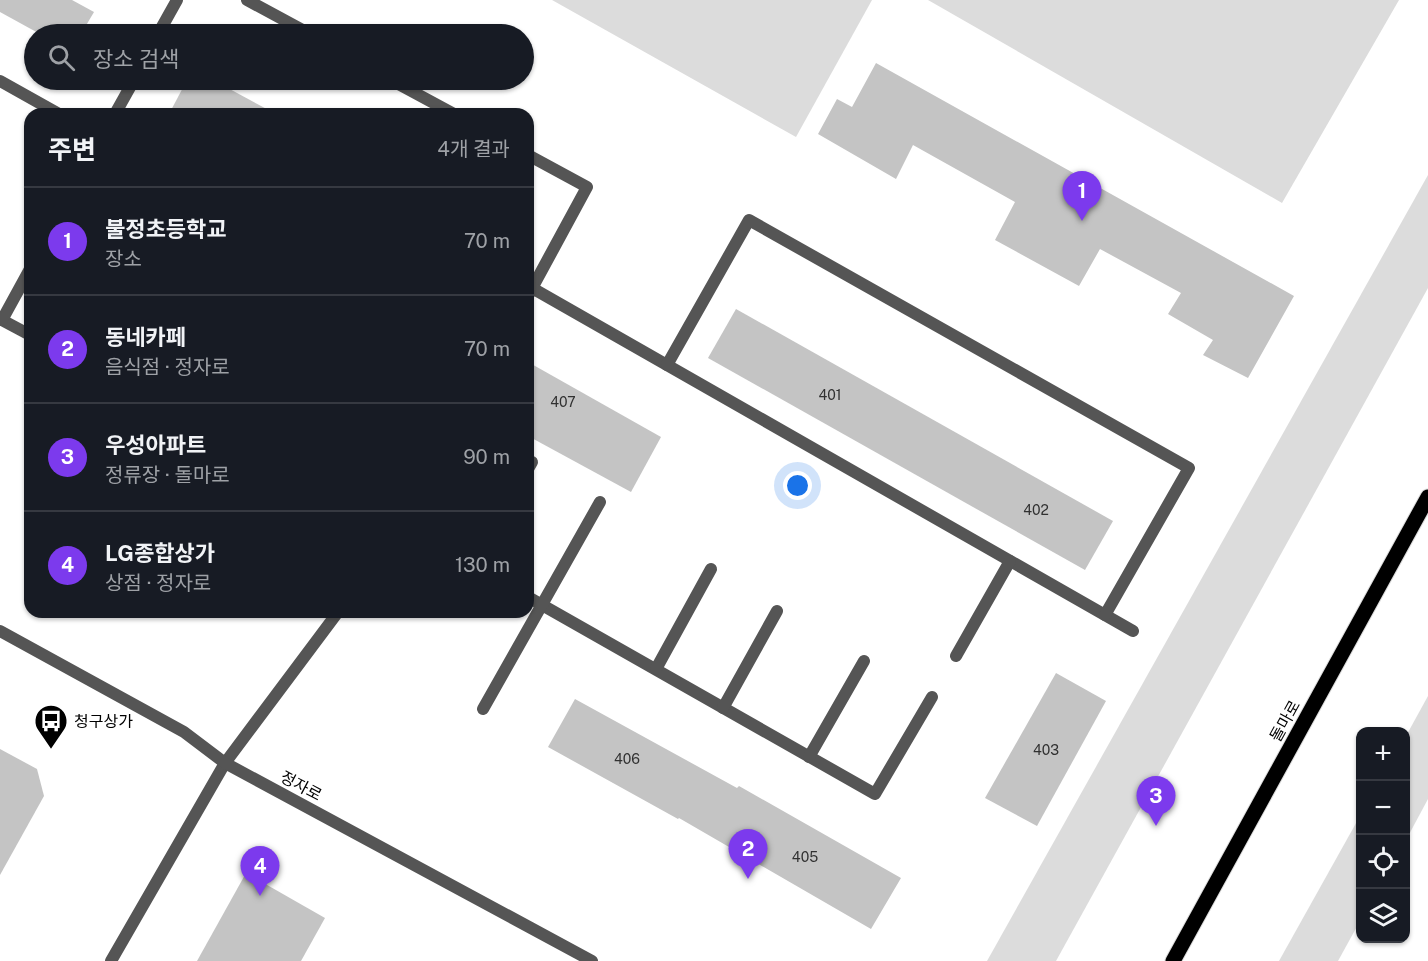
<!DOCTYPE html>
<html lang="ko">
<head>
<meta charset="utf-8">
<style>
  :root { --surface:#171b24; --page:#242831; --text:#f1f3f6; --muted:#9ea1a6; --line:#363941; --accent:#7c3aed }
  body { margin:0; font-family:"Public Sans","Noto Sans KR",sans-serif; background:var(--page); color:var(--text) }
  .controls { position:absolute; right:18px; bottom:18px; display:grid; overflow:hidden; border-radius:12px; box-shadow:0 2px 4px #0004 }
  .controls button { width:54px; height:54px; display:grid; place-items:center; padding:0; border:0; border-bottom:2px solid var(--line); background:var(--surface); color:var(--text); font:30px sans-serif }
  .you { position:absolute; left:798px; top:486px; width:21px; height:21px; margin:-15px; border:4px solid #fff; border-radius:50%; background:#1a73e8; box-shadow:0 0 0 9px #1a73e833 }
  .badge { display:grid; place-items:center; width:39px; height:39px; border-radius:50%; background:var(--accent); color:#fff; font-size:20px; font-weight:700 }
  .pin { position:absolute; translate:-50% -50px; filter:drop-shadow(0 2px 3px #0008) }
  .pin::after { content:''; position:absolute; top:32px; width:21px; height:18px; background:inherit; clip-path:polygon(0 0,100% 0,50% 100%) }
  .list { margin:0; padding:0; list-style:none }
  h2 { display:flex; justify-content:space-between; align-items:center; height:78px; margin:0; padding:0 24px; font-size:26px }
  h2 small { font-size:20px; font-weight:400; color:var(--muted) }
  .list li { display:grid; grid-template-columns:39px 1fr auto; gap:18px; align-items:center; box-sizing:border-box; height:108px; padding:0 24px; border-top:2px solid var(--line) }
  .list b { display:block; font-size:22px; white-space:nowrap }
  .list p { margin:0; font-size:20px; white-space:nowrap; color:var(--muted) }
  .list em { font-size:20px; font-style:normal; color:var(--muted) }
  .icon { flex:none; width:33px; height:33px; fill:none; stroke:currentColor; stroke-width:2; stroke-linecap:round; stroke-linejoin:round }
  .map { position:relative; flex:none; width:1428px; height:961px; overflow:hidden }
  .search { position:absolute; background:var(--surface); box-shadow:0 2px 4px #0004; left:24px; top:24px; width:510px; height:66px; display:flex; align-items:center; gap:15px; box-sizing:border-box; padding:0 21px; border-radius:33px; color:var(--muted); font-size:22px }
  .panel { position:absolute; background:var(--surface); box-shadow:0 2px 4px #0004; left:24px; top:108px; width:510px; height:510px; border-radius:18px }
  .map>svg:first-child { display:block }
  .green { fill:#dcdcdc }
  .building { fill:#c4c4c4 }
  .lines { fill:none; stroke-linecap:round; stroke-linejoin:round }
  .primary-casing { stroke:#dbdbdb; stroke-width:17 }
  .service { stroke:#555; stroke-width:12 }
  .tertiary { stroke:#555; stroke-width:12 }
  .primary { stroke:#000; stroke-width:15 }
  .labels { text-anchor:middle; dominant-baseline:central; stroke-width:4.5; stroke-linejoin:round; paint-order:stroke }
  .number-label { font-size:14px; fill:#313131 }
  .poi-label { font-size:16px; fill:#000; stroke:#fff; text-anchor:start }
  .street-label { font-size:16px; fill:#000; stroke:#fff }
</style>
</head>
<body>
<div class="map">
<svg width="1428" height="961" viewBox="0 0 1428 961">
  <rect width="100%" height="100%" fill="#fff"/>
  <g class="green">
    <path d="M552,0H872L796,137Z"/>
    <path d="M928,0H1399L1282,203Z"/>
    <path d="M1428,175V288L1056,961H987Z"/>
    <path d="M1428,696V799L1406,840V736Z"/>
    <path d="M1360,816V921L1338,961H1279Z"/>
  </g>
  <g class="building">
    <path d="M0,0H72L94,12L81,34H40L0,12Z"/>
    <path d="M876,63L1294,296L1248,378L1203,355L1213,340L1168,314L1181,293L1100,249L1079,286L995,240L1015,202L913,145L896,179L818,134L837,99L852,107Z"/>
    <path d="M187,80H213L276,114H169Z"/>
    <path d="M736,309L1113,521L1085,570L708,358Z"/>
    <path d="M528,362L661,437L631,492L528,436Z"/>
    <path d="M1056,673L1106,701L1037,826L985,798Z"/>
    <path d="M575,699L737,788L739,786L901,878L871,929L679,818L678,819L548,747Z"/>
    <path d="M0,749L37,769L44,796L0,875Z"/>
    <path d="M246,873L325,918L301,961H197Z"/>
  </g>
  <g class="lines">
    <g class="primary-casing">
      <path id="primary" d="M1173,961L1428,497"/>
    </g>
    <g class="service">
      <path d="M247,0L310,34"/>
      <path d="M158,34L177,0"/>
      <path d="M391,80L454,114"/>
      <path d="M0,81L59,114"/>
      <path d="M115,114L134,80"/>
      <path d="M528,155L587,187L529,294"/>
      <path d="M532,288L1133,631"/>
      <path d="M0,319L30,335"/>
      <path d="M2,320L30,269"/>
      <path d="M667,365L749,220L1189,468L1105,615"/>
      <path d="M528,469L532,462"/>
      <path d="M528,597L875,794L932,697"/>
      <path d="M956,656L1010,561"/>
      <path d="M656,669L711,569"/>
      <path d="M723,708L777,611"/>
      <path d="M483,709L600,502"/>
      <path d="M809,757L864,661"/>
      <path d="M111,961L225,763L338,612"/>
    </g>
    <path class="tertiary" d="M0,631L184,732L225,763L592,961"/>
    <use href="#primary" class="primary"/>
  </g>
  <defs>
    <g id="bus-pin" transform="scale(1.725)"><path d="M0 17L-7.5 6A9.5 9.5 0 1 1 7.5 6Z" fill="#000" stroke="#fff"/><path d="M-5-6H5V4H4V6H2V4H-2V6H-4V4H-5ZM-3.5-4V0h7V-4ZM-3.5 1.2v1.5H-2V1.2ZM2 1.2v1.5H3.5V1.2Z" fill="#fff"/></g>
  </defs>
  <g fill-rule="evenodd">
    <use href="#bus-pin" x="51" y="721"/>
  </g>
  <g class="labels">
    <g class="number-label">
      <text x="830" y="395">401</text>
      <text x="563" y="402">407</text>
      <text x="1036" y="510">402</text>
      <text x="1046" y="750">403</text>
      <text x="627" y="759">406</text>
      <text x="805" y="857">405</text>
    </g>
    <g class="poi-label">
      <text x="74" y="721">청구상가</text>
    </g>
    <g class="street-label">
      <text transform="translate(1285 721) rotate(-61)">돌마로</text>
      <text transform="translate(301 786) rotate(28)">정자로</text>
    </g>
  </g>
</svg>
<div class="controls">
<button>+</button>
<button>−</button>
<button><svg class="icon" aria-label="locate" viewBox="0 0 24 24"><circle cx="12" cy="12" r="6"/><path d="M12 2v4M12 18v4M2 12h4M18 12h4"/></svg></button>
<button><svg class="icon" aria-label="layers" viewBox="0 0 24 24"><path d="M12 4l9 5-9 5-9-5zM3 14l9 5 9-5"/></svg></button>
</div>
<div class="you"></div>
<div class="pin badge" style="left:1082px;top:221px">1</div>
<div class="pin badge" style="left:748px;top:879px">2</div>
<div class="pin badge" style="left:1156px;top:826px">3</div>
<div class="pin badge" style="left:260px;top:896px">4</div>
<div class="search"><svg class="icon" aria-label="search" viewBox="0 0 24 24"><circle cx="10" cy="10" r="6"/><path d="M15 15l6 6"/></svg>장소 검색</div>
<section class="panel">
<h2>주변<small>4개 결과</small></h2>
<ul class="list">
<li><span class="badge">1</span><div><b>불정초등학교</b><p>장소</p></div><em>70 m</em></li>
<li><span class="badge">2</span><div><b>동네카페</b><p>음식점 · 정자로</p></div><em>70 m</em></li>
<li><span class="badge">3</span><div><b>우성아파트</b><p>정류장 · 돌마로</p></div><em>90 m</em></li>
<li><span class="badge">4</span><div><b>LG종합상가</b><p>상점 · 정자로</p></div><em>130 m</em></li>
</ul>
</section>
</div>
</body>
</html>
